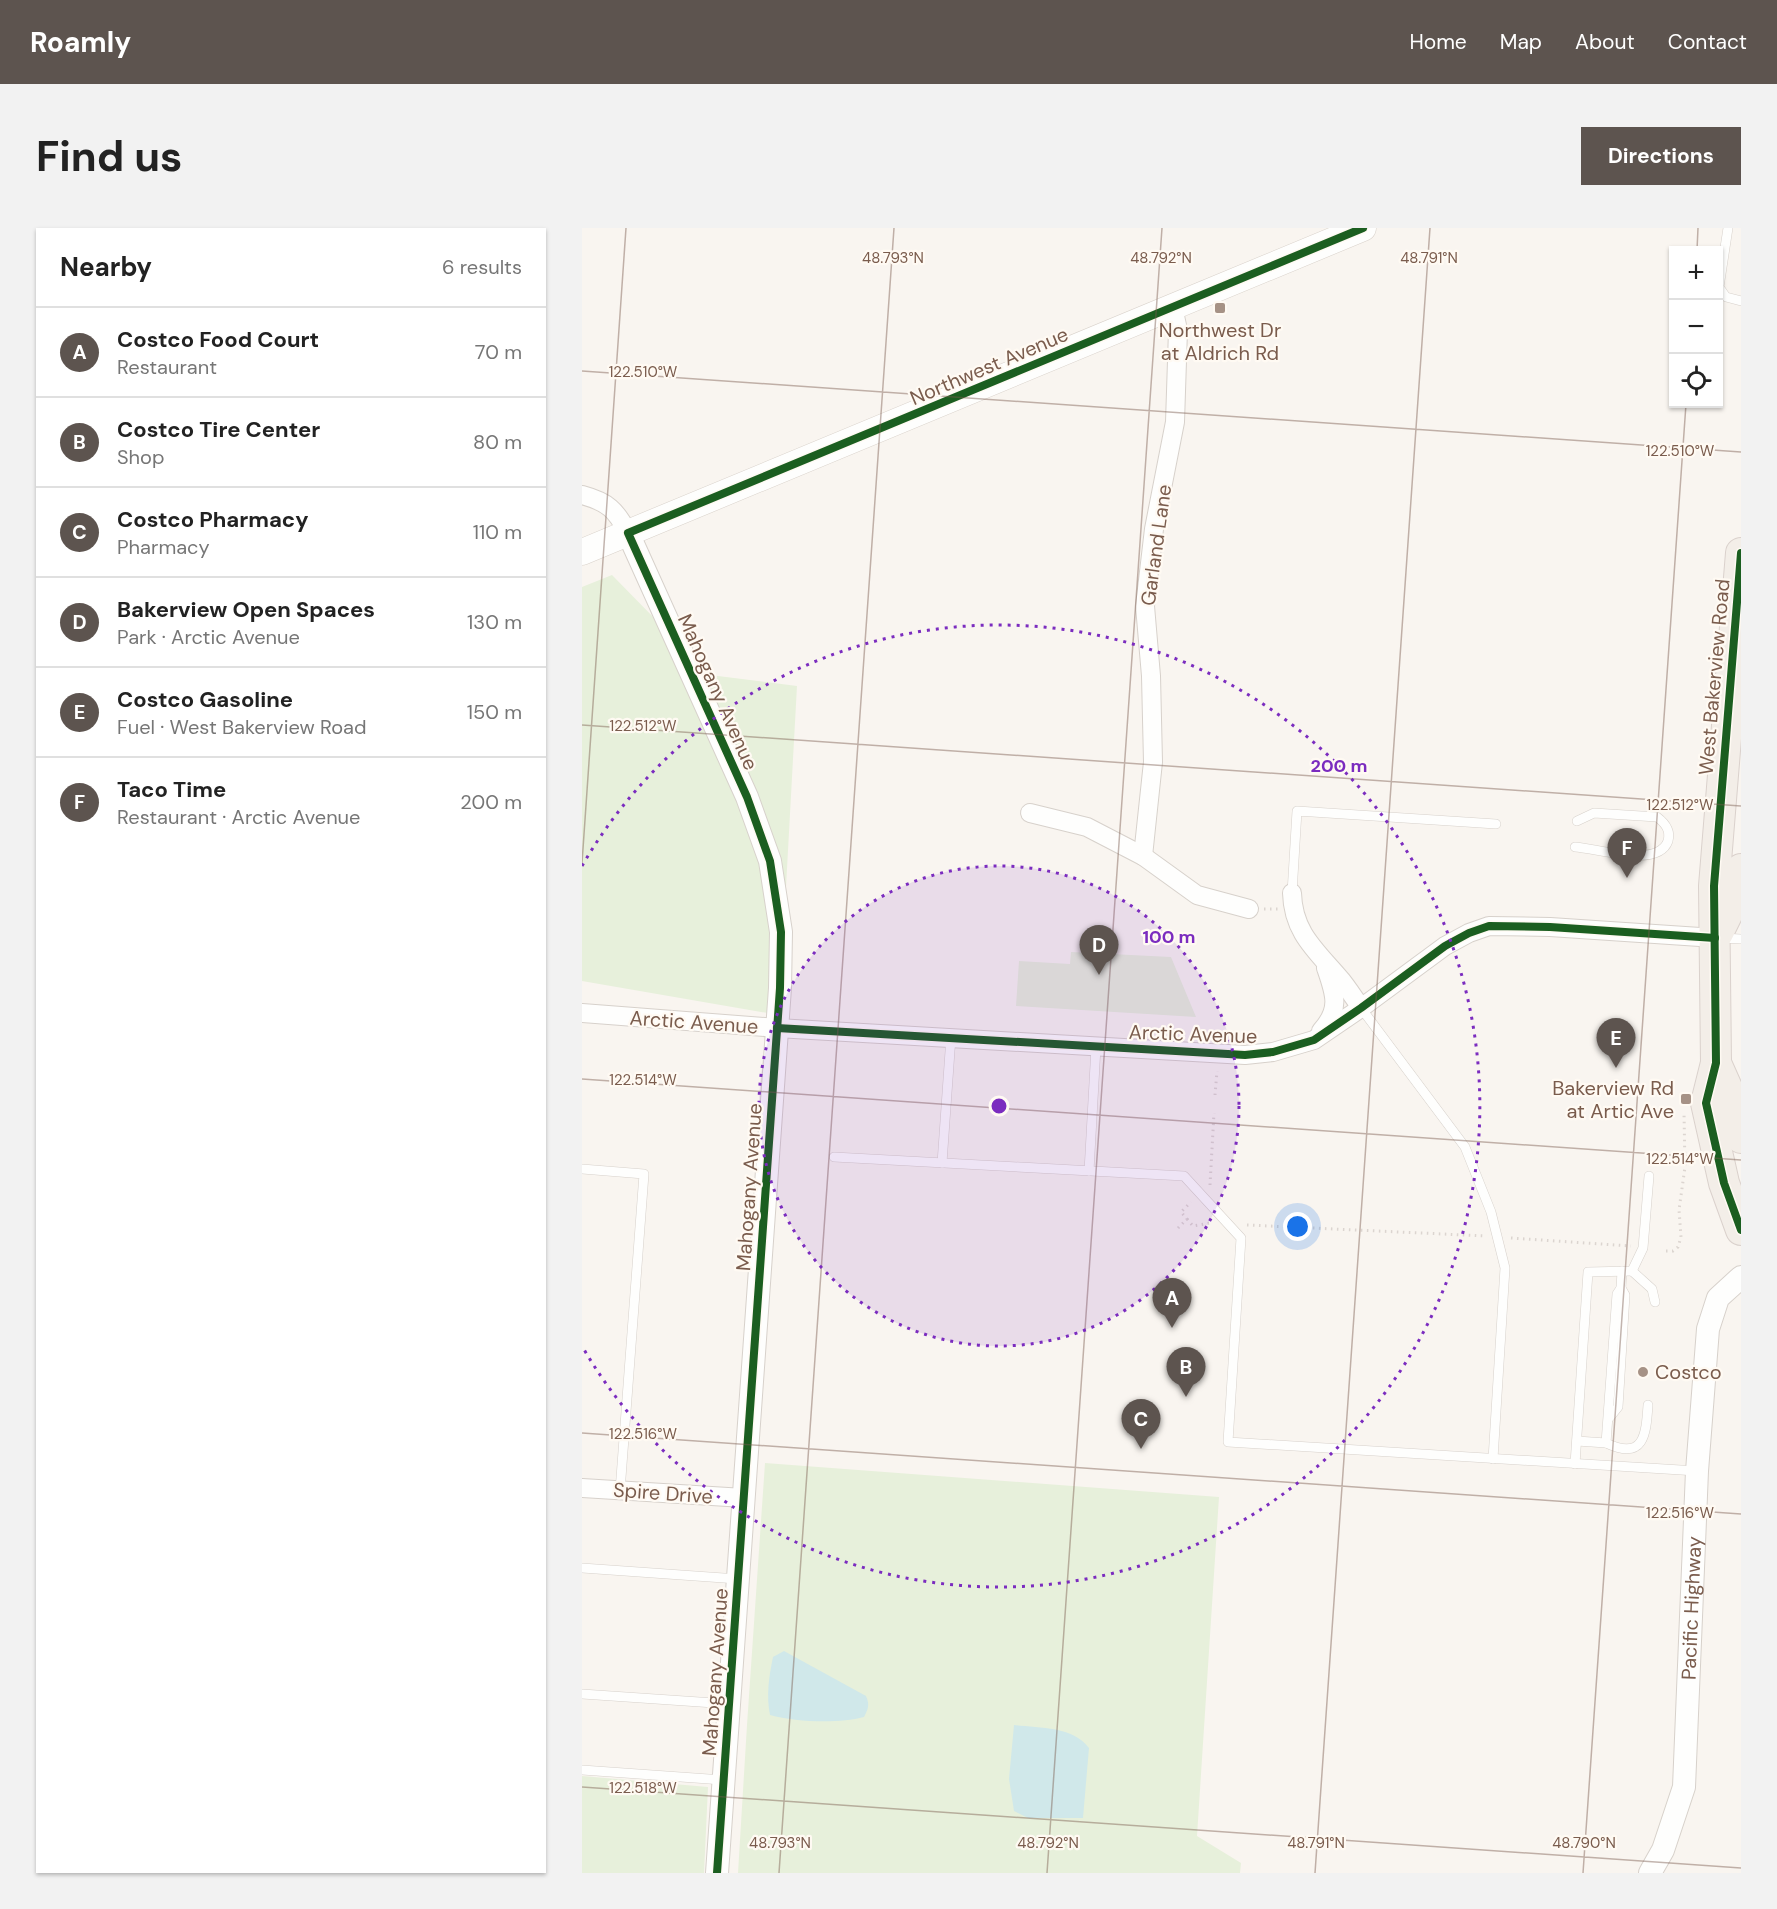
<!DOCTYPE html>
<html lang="en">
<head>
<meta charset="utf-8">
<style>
  :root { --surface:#fff; --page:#f2f2f2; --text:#222; --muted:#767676; --line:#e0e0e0; --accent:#5d544f }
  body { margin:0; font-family:"DM Sans",sans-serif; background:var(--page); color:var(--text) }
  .controls { position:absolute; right:18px; top:18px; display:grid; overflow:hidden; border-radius:0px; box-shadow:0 2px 4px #0004 }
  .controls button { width:54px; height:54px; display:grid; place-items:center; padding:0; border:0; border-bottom:2px solid var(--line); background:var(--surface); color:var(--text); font:30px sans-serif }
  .you { position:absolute; left:716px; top:999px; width:21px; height:21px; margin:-15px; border:4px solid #fff; border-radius:50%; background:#1a73e8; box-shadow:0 0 0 9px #1a73e833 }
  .badge { display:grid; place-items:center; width:39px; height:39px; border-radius:50%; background:var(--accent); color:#fff; font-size:20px; font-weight:700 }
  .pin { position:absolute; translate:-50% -50px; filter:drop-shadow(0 2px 3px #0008) }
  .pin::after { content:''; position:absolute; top:32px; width:21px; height:18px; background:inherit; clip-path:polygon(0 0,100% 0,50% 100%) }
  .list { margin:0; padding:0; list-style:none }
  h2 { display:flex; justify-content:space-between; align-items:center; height:78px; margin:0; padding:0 24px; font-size:26px }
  h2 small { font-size:20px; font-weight:400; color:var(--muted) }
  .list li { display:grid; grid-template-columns:39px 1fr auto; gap:18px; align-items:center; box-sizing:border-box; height:90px; padding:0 24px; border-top:2px solid var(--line) }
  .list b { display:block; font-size:22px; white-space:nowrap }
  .list p { margin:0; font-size:20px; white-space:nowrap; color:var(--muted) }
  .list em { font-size:20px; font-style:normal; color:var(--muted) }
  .icon { flex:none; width:33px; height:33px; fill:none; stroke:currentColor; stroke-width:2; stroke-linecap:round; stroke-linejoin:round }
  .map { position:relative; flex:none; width:1159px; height:1645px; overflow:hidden; border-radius:0px }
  header { display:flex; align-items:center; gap:36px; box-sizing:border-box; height:84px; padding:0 30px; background:var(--accent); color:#fff }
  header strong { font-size:28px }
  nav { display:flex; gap:33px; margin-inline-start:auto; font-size:21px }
  .intro { display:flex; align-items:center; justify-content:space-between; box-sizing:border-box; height:144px; padding:0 36px }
  h1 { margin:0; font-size:42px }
  .button { padding:15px 27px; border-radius:0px; background:var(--accent); color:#fff; font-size:21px; font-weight:700 }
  main { display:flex; gap:36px; padding:0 36px }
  aside { flex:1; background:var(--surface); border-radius:0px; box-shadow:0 2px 4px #0004 }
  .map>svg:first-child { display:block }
  .green { fill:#e7f0db }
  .water { fill:#d0e8ea }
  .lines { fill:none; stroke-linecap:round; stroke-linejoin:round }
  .service-casing { stroke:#d7d1cb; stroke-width:10 }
  .minor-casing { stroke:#d7d1cb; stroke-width:20 }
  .tertiary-casing { stroke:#d7d1cb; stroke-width:24 }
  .secondary-casing { stroke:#d9d2cb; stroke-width:27 }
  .primary-casing { stroke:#dad1cc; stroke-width:32 }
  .path { stroke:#dcd5d0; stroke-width:3; stroke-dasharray:1.5 4.5; stroke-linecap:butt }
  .service { stroke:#fefefd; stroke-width:9 }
  .minor { stroke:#fefefd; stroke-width:18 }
  .tertiary { stroke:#fefefd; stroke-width:22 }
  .secondary { stroke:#fefefd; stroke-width:26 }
  .primary { stroke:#f3eee8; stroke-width:30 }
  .cycleway-casing { stroke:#fffaf3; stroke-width:11 }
  .cycleway { stroke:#1b5e20; stroke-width:8 }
  .ticks { fill:none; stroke:#7a5c4d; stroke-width:1.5; stroke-opacity:0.45 }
  .ring { fill:none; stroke:#7b2cbf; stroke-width:3; stroke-dasharray:3 6 }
  .poi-dot { fill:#a69286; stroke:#fffaf3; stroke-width:2 }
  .labels { text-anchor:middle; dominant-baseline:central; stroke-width:4.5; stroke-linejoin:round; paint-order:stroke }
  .poi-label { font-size:20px; fill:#7a5c4d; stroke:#fffaf3 }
  .street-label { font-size:20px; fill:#7a5c4d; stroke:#fffaf3 }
  .ticks-label { font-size:15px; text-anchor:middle; fill:#7a5c4d; stroke:#fffaf3; stroke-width:4.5; stroke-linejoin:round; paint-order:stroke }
  .centre { fill:#7b2cbf; stroke:#fffaf3; stroke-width:3 }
  .ring-label { font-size:18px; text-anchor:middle; font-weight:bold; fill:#7b2cbf; stroke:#fffaf3; stroke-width:4.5; stroke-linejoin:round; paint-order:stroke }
</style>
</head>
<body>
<header>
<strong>Roamly</strong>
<nav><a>Home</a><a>Map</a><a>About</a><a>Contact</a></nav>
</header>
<div class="intro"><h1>Find us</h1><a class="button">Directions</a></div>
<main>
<aside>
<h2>Nearby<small>6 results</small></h2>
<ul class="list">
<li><span class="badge">A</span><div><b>Costco Food Court</b><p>Restaurant</p></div><em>70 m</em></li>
<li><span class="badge">B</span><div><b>Costco Tire Center</b><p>Shop</p></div><em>80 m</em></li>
<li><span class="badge">C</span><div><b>Costco Pharmacy</b><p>Pharmacy</p></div><em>110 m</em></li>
<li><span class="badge">D</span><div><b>Bakerview Open Spaces</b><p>Park · Arctic Avenue</p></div><em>130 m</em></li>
<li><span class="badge">E</span><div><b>Costco Gasoline</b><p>Fuel · West Bakerview Road</p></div><em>150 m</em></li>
<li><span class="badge">F</span><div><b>Taco Time</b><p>Restaurant · Arctic Avenue</p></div><em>200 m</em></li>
</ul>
</aside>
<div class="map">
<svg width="1159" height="1645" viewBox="0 0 1159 1645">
  <rect width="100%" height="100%" fill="#f9f5f0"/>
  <g class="green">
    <path d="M30,347L128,447L215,458L197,787L0,753V359Z"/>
    <path d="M489,724L589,729L614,789L434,778L437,733L488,736Z"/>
    <path d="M183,1235L637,1269L615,1608L659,1635L658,1645H156L165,1497Z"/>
    <path d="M0,1548L126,1559L122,1645H0Z"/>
  </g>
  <g class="water">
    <path d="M202,1423L284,1468C288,1477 286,1481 282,1489C256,1496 214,1494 188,1487C184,1468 187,1448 191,1429Z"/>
    <path d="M432,1497C456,1500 491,1498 507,1520L501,1590H446L432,1583L427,1551Z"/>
  </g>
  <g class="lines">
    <g class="service-casing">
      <g id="service">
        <path d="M1146,0L1137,59L1144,69L1159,73"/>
        <path d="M993,619C1014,620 1076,641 1086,613C1089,602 1083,595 1075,589L1012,585L995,593"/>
        <path d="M710,665L715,583L914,596"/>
        <path d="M1139,710L1159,711"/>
        <path d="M779,780L883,919L909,984L923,1040L911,1231"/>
        <path d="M252,929L602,948L659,1010L646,1214L1115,1243"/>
        <path d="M360,935L369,809"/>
        <path d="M0,941L62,946L38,1263"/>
        <path d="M507,943L514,819"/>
        <path d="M1040,1043L1039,1060L1035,1066L1024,1215C1062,1233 1064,1207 1066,1177"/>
        <path d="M1050,1043L1070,1061L1073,1074"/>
        <path d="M1028,1189L1036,1179L1043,1067L1039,1060"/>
        <path d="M995,1213L1024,1215"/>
        <path d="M993,1236L1006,1044L1050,1043L1061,1020L1067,948"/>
        <path d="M0,1340L156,1351"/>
        <path d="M0,1466L147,1476"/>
        <path d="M0,1542L141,1552"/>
      </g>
    </g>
    <g class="minor-casing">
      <g id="minor">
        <path d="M0,267C26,274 34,282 46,305"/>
        <path d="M448,585L505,599L561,628L615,667L667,681"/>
        <path d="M561,628L571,534L569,448L563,378L572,301L593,194L596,102L591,79"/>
        <path d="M710,665C711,706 736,724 760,753C767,762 773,771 779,780"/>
        <path d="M0,785L195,800L663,827L691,824L732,812L779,780L863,718L887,705L907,698L968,699L1133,710"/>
        <path d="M739,803C759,781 753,766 744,740"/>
        <path d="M0,1260L162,1270"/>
      </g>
    </g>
    <g class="tertiary-casing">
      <g id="tertiary">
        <path d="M46,305L165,569L188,633L199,704L198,760L135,1645"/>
        <path id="s1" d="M1068,1645L1081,1622L1102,1559L1115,1243L1126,1101L1136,1070L1159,1049"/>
      </g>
    </g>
    <g class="secondary-casing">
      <path id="secondary" d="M0,324L781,0"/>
    </g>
    <g class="primary-casing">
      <g id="primary">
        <path d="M1159,325L1132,658L1134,835L1124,875L1142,955L1159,1002"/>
        <path d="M1136,705L1158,660L1159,641"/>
        <path d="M1134,835L1150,871L1159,910"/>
      </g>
    </g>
    <g class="path">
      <path d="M682,681H697"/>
      <path d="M633,867L635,843"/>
      <path d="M628,957L632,885"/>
      <path d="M605,991L611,998L629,995"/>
      <path d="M665,997L904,1008"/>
      <path d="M596,1000L605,991L599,984L609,974"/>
      <path d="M929,1010L1049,1018"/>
      <path d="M1084,1023H1091L1096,1019L1099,1009L1097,982L1103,939L1102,885"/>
    </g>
    <use href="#service" class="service"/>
    <use href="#minor" class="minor"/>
    <use href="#tertiary" class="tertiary"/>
    <use href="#secondary" class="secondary"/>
    <use href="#primary" class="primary"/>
    <g class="cycleway-casing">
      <g id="cycleway">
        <path d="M1159,325L1132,658L1134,835L1124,875L1142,955L1159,1002"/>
        <path d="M195,800L663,827L691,824L732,812L779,780L863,718L887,705L907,698L968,699L1133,710"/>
        <path d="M135,1645L198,760L199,704L188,633L165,569L46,305L781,0"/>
      </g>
    </g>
    <use href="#cycleway" class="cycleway"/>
  </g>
  <path class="ticks" d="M1115,22L1116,0M0,143L1159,224M0,497L1159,578M0,635L44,0M0,851L1159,932M0,1205L1159,1286M0,1559L1159,1640M197,1645L312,0M465,1645L580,0M733,1645L848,0M1001,1645L1104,176"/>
  <circle cx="417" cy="878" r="240" fill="#7b2cbf" fill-opacity=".12"/>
  <g class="ring">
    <circle cx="417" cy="878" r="240"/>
    <path d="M0 638A481 481 0 1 1 0 1118"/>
  </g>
  <g class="poi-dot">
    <rect x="632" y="74" width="12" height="12" rx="3"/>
    <rect x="1098" y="865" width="12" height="12" rx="3"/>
    <circle cx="1061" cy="1144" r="6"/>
  </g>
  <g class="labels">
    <g class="poi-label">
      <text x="638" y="102">Northwest Dr<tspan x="638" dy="23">at Aldrich Rd</tspan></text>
      <text x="1092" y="860" text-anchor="end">Bakerview Rd<tspan x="1092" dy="23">at Artic Ave</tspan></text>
      <text x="1073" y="1144" text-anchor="start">Costco</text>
    </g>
    <g class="street-label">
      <text transform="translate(407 138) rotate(-23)">Northwest Avenue</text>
      <text transform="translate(574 317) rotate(-82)">Garland Lane</text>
      <text transform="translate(1132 449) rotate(-85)">West Bakerview Road</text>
      <text transform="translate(136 464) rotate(66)">Mahogany Avenue</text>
      <text transform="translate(112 794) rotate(4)">Arctic Avenue</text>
      <text transform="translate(611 806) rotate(2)">Arctic Avenue</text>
      <text transform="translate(167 959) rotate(-86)">Mahogany Avenue</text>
      <text transform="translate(81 1265) rotate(4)">Spire Drive</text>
      <text stroke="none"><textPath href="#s1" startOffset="272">Pacific Highway</textPath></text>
      <text transform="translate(133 1444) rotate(-86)">Mahogany Avenue</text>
    </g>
  </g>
  <g class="ticks-label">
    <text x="311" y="35">48.793°N</text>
    <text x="579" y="35">48.792°N</text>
    <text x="847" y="35">48.791°N</text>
    <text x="61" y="149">122.510°W</text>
    <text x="1098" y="228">122.510°W</text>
    <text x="61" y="503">122.512°W</text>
    <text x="1098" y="582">122.512°W</text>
    <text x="61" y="857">122.514°W</text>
    <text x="1098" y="936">122.514°W</text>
    <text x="61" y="1211">122.516°W</text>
    <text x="1098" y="1290">122.516°W</text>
    <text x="61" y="1565">122.518°W</text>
    <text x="198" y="1620">48.793°N</text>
    <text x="466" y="1620">48.792°N</text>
    <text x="734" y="1620">48.791°N</text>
    <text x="1002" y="1620">48.790°N</text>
  </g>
  <circle cx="417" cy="878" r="9" class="centre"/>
  <g class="ring-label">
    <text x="757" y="544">200 m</text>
    <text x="587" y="715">100 m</text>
  </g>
</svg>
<div class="controls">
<button>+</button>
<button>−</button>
<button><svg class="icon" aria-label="locate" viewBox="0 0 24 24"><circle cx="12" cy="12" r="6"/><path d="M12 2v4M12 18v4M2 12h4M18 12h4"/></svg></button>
</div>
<div class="you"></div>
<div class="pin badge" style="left:590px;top:1100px">A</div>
<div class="pin badge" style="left:604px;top:1169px">B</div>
<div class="pin badge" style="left:559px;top:1221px">C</div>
<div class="pin badge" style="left:517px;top:747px">D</div>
<div class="pin badge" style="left:1034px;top:840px">E</div>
<div class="pin badge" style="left:1045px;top:650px">F</div>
</div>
</main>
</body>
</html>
